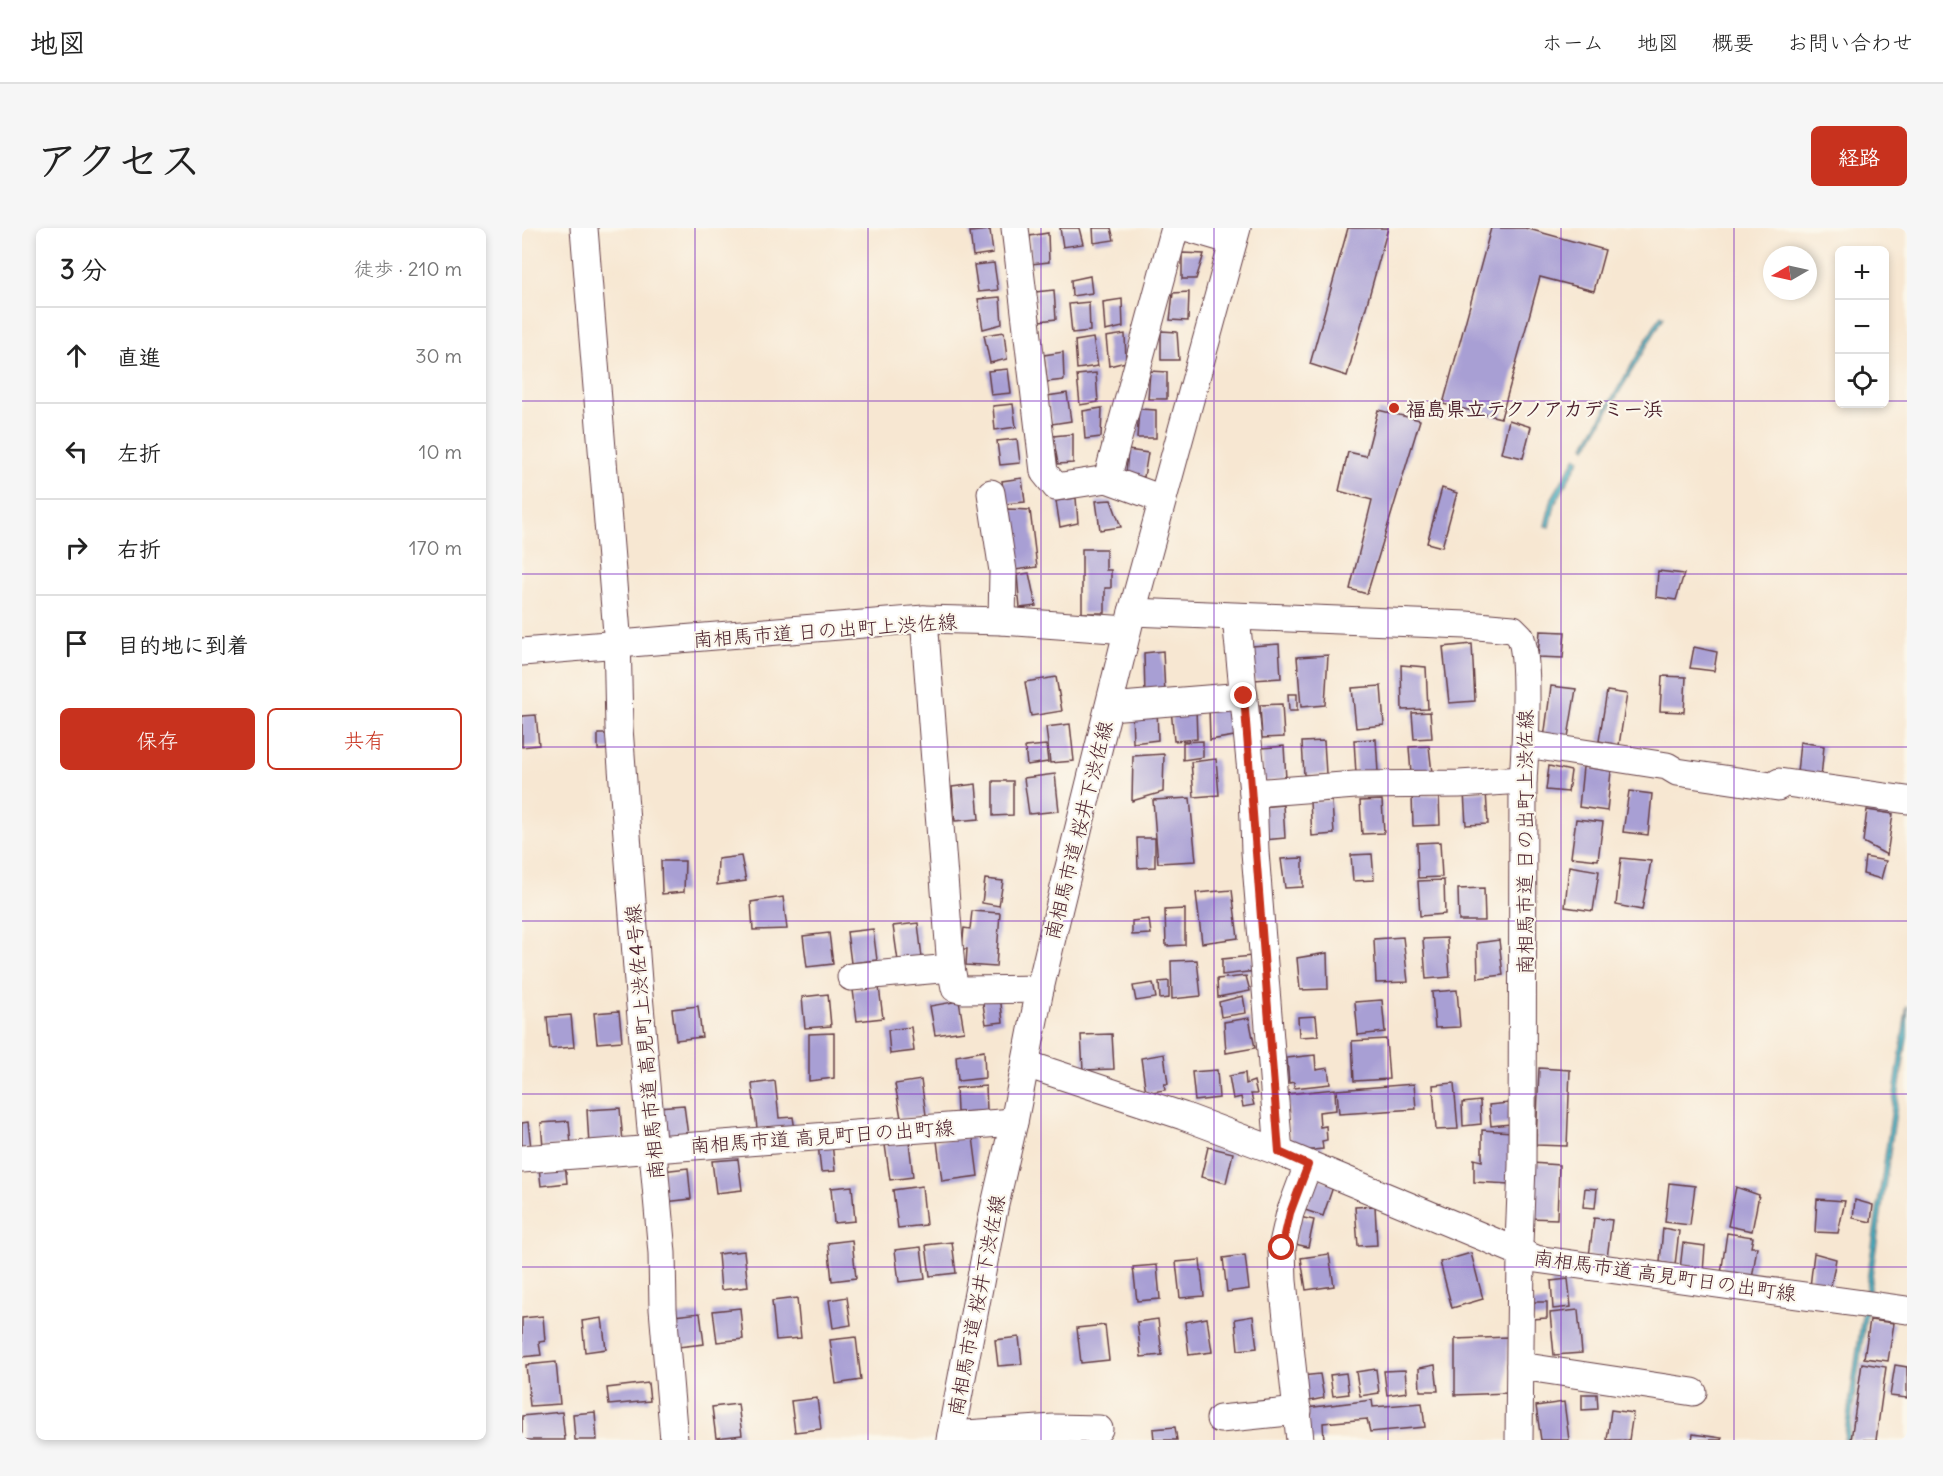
<!DOCTYPE html>
<html lang="ja">
<head>
<meta charset="utf-8">
<style>
  :root { --surface:#fff; --page:#f6f6f6; --text:#222; --muted:#767676; --line:#e0e0e0; --accent:#c8321e }
  body { margin:0; font-family:Delius,"Klee One",sans-serif; background:var(--page); color:var(--text) }
  .controls { position:absolute; right:18px; top:18px; display:grid; overflow:hidden; border-radius:9px; box-shadow:0 3px 9px #0003 }
  .controls button { width:54px; height:54px; display:grid; place-items:center; padding:0; border:0; border-bottom:2px solid var(--line); background:var(--surface); color:var(--text); font:30px sans-serif }
  .compass { position:absolute; left:1241px; top:18px; width:54px; height:54px; border-radius:50%; background:var(--surface); box-shadow:0 3px 9px #0003; rotate:261deg }
  .stop { position:absolute; width:18px; height:18px; margin:-14px; border:4px solid #c8321e; border-radius:50%; background:#fff }
  .stop.end { background:#c8321e; border-color:#fff; box-shadow:0 2px 6px #0008 }
  .list { margin:0; padding:0; list-style:none }
  h2 { display:flex; justify-content:space-between; align-items:center; height:78px; margin:0; padding:0 24px; font-size:26px }
  h2 small { font-size:20px; font-weight:400; color:var(--muted) }
  .list li { display:grid; grid-template-columns:39px 1fr auto; gap:18px; align-items:center; box-sizing:border-box; height:96px; padding:0 24px; border-top:2px solid var(--line) }
  .list b { display:block; font-size:22px; white-space:nowrap }
  .list em { font-size:20px; font-style:normal; color:var(--muted) }
  .actions { display:flex; gap:12px; padding:18px 24px }
  .actions a { flex:1; padding:14px 0; border:2px solid var(--accent); border-radius:9px; text-align:center; font-size:21px; color:var(--accent) }
  .actions .main { background:var(--accent); color:#fff }
  .icon { flex:none; width:33px; height:33px; fill:none; stroke:currentColor; stroke-width:2; stroke-linecap:round; stroke-linejoin:round }
  .map { position:relative; flex:none; width:1385px; height:1212px; overflow:hidden; border-radius:9px }
  header { display:flex; align-items:center; gap:36px; box-sizing:border-box; height:84px; padding:0 30px; background:var(--surface); border-bottom:2px solid var(--line) }
  header strong { font-size:28px }
  nav { display:flex; gap:33px; margin-inline-start:auto; font-size:21px }
  .intro { display:flex; align-items:center; justify-content:space-between; box-sizing:border-box; height:144px; padding:0 36px }
  h1 { margin:0; font-size:42px }
  .button { padding:15px 27px; border-radius:9px; background:var(--accent); color:#fff; font-size:21px; font-weight:700 }
  main { display:flex; gap:36px; padding:0 36px }
  aside { flex:1; background:var(--surface); border-radius:9px; box-shadow:0 3px 9px #0003 }
  .map>svg:first-child { display:block }
  .water { fill:#46b2c3; stroke:#486877; stroke-width:1.5 }
  .building { fill:#a89fd4 }
  .lines { fill:none; stroke-linecap:round; stroke-linejoin:round }
  .minor-casing { stroke:#643d44; stroke-width:29 }
  .minor { stroke:#fff; stroke-width:27 }
  .route { stroke:#c8321e; stroke-width:8 }
  .grid { fill:none; stroke:#7b2cbf; stroke-width:1.5; stroke-opacity:0.55 }
  .poi-dot { fill:#c8321e; stroke:#fbf7ec; stroke-width:2 }
  .labels { text-anchor:middle; dominant-baseline:central; stroke-width:4.5; stroke-linejoin:round; paint-order:stroke }
  .poi-label { font-size:20px; font-weight:bold; fill:#4a1f2b; stroke:#fbf7ec; text-anchor:start }
  .street-label { font-size:20px; fill:#4a1f2b; stroke:#fbf7ec }
</style>
</head>
<body>
<header>
<strong>地図</strong>
<nav><a>ホーム</a><a>地図</a><a>概要</a><a>お問い合わせ</a></nav>
</header>
<div class="intro"><h1>アクセス</h1><a class="button">経路</a></div>
<main>
<aside>
<h2>3 分<small>徒歩 · 210 m</small></h2>
<ul class="list">
<li><svg class="icon" aria-label="ahead" viewBox="0 0 24 24"><path d="M12 20V5M6 11l6-6 6 6"/></svg><div><b>直進</b></div><em>30 m</em></li>
<li><svg class="icon" aria-label="left" viewBox="0 0 24 24"><path d="M17 20v-9H6M10 6l-5 5 5 5"/></svg><div><b>左折</b></div><em>10 m</em></li>
<li><svg class="icon" aria-label="right" viewBox="0 0 24 24"><path d="M7 20v-9h11M14 6l5 5-5 5"/></svg><div><b>右折</b></div><em>170 m</em></li>
<li><svg class="icon" aria-label="arrive" viewBox="0 0 24 24"><path d="M6 21V4h12l-3 4 3 4H6"/></svg><div><b>目的地に到着</b></div></li>
</ul>
<div class="actions"><a class="main">保存</a><a>共有</a></div>
</aside>
<div class="map">
<svg width="1385" height="1212" viewBox="0 0 1385 1212">
  <rect width="100%" height="100%" fill="#fbf7ec"/>
  <filter id="ink" filterUnits="userSpaceOnUse"><feTurbulence type="fractalNoise" baseFrequency=".0167" numOctaves="2"/><feDisplacementMap in="SourceGraphic" scale="12" xChannelSelector="R" yChannelSelector="G"/><feConvolveMatrix kernelMatrix="1 2 1 2 8 2 1 2 1" color-interpolation-filters="sRGB"/></filter>
  <filter id="wash" filterUnits="userSpaceOnUse"><feTurbulence type="fractalNoise" baseFrequency=".008" numOctaves="4" result="noise"/><feDisplacementMap in="SourceGraphic" scale="24" xChannelSelector="R" yChannelSelector="G"/><feGaussianBlur stdDeviation="1.35" result="paint"/><feColorMatrix in="noise" values="0 0 0 0 0 0 0 0 0 0 0 0 0 0 0 0 0 1.4 0 .05"/><feComposite in="paint" operator="in"/></filter>
  <g filter="url(#wash)">
    <rect width="100%" height="100%" fill="#f7e7d2"/>
    <g class="water">
      <path d="M1139,87L1142,89L1064,220L1062,218Z"/>
      <path d="M1054,229L1058,231L1033,276L1028,299L1023,298L1030,270Z"/>
      <path d="M1385,777V807L1378,856L1326,1212H1322Z"/>
    </g>
    <g id="blocks">
      <g class="building">
        <path d="M538,0H557L561,16L541,19Z"/>
        <path d="M571,0H589L592,12L572,15Z"/>
        <path d="M826,0H866L825,148L788,136Z"/>
        <path d="M969,0H1003L1083,22L1072,63L1018,49L979,190L921,176Z"/>
        <path d="M468,2L471,25L451,28L448,4Z"/>
        <path d="M526,5L527,34L509,36L508,8Z"/>
        <path d="M660,25L682,26L674,51H660Z"/>
        <path d="M472,35L476,62L456,64L452,37Z"/>
        <path d="M568,48L570,65L550,68L549,52Z"/>
        <path d="M532,62L534,91L518,93L513,64Z"/>
        <path d="M667,64L666,93L648,92L651,65Z"/>
        <path d="M478,69L480,96L461,101L456,71Z"/>
        <path d="M600,71L601,99L583,103L581,74Z"/>
        <path d="M567,74L568,103L550,105L547,76Z"/>
        <path d="M639,103L655,104L657,132H639Z"/>
        <path d="M482,104L485,131L468,135L462,107Z"/>
        <path d="M603,106L604,134L587,138L584,109Z"/>
        <path d="M571,110L576,138L555,141L553,113Z"/>
        <path d="M541,124L542,152L525,154L522,127Z"/>
        <path d="M486,141L489,165L469,167L466,143Z"/>
        <path d="M628,143L645,144V171H626Z"/>
        <path d="M574,145L576,174L558,177L555,147Z"/>
        <path d="M545,165L549,193L530,196L525,168Z"/>
        <path d="M491,176L494,199L473,202L471,178Z"/>
        <path d="M580,180L579,209L563,211L561,183Z"/>
        <path d="M617,181L634,182V210H615Z"/>
        <path d="M856,182L898,192L845,366L828,361L850,272L817,263L826,224L844,228Z"/>
        <path d="M987,192L1009,199L1001,230L979,225Z"/>
        <path d="M551,206V235L536,236L531,208Z"/>
        <path d="M495,211L498,235L478,237L475,213Z"/>
        <path d="M606,222L626,225L622,249L604,247Z"/>
        <path d="M500,250L503,274L483,276L480,253Z"/>
        <path d="M920,260L935,265L920,319L905,315Z"/>
        <path d="M554,270L556,295L538,299L534,273Z"/>
        <path d="M589,272L599,299L578,302L574,273Z"/>
        <path d="M485,281L508,282L515,339L493,342Z"/>
        <path d="M560,321H584V342H589V360H583V385H560Z"/>
        <path d="M1136,343L1162,346L1154,372L1134,369Z"/>
        <path d="M507,345L514,378L498,380L495,347Z"/>
        <path d="M1018,403L1043,404L1041,430L1016,429Z"/>
        <path d="M757,416L759,450L732,452L730,418Z"/>
        <path d="M950,416L953,473L927,475L921,419Z"/>
        <path d="M1172,419L1195,424L1192,443L1168,440Z"/>
        <path d="M641,423L643,467L623,469L622,425Z"/>
        <path d="M806,427L803,477L779,479L775,429Z"/>
        <path d="M879,437L904,439L906,481L880,482Z"/>
        <path d="M1140,448L1164,449L1162,484L1138,483Z"/>
        <path d="M534,449L540,483L509,488L503,454Z"/>
        <path d="M859,458L862,497L834,500L830,460Z"/>
        <path d="M1029,458L1054,461L1045,515L1022,510Z"/>
        <path d="M1085,463L1105,466L1097,517L1077,513Z"/>
        <path d="M766,466H775V483H767Z"/>
        <path d="M760,476L762,509L740,510L738,477Z"/>
        <path d="M710,477L712,508L688,512L687,479Z"/>
        <path d="M635,479L636,512L611,515L610,482Z"/>
        <path d="M674,480L675,511L652,513L649,481Z"/>
        <path d="M908,484L910,510L892,511L890,485Z"/>
        <path d="M14,487L17,517L0,519V488Z"/>
        <path d="M548,496L552,533L528,535L524,499Z"/>
        <path d="M76,506H92L93,521L76,522Z"/>
        <path d="M854,511L856,544L834,546L832,512Z"/>
        <path d="M681,513V529L661,532V514Z"/>
        <path d="M802,513L804,546L782,547L780,514Z"/>
        <path d="M1278,514L1302,518L1299,550L1275,545Z"/>
        <path d="M524,517L526,534L505,537L503,519Z"/>
        <path d="M762,518L764,551L742,553L740,520Z"/>
        <path d="M907,518L910,545L889,546L887,519Z"/>
        <path d="M642,526L641,564L610,573L611,528Z"/>
        <path d="M694,531L697,567L672,569L669,534Z"/>
        <path d="M1027,538L1049,543L1046,564L1024,562Z"/>
        <path d="M1061,539L1089,543L1085,583L1057,579Z"/>
        <path d="M533,546L537,583L507,586L502,550Z"/>
        <path d="M471,553H491V587L471,588Z"/>
        <path d="M454,556L457,591L433,593L430,559Z"/>
        <path d="M964,563L966,596L944,597L942,564Z"/>
        <path d="M1107,563L1130,566L1126,607L1101,604Z"/>
        <path d="M917,567L918,597L891,598L890,568Z"/>
        <path d="M668,570L674,633L636,635L631,572Z"/>
        <path d="M860,572L862,605L840,606L838,573Z"/>
        <path d="M810,573L812,606L790,608L788,574Z"/>
        <path d="M761,577L763,610L741,612L739,579Z"/>
        <path d="M1345,582L1371,586L1365,627L1341,614Z"/>
        <path d="M1054,591L1081,594L1076,632L1049,629Z"/>
        <path d="M615,610H633V639L616,640Z"/>
        <path d="M918,614L920,649L896,650L895,615Z"/>
        <path d="M850,626L852,652L831,653L829,627Z"/>
        <path d="M219,628L224,653L195,657L196,631Z"/>
        <path d="M1343,629L1364,633L1359,651L1341,646Z"/>
        <path d="M781,630V659L763,660L759,631Z"/>
        <path d="M1099,630L1129,633L1120,682L1094,677Z"/>
        <path d="M139,633H163L162,664L140,666Z"/>
        <path d="M1047,638L1077,643L1071,683L1043,679Z"/>
        <path d="M463,651L481,653L477,678L460,675Z"/>
        <path d="M922,652L923,686L898,688L896,653Z"/>
        <path d="M962,660L963,693H937L936,661Z"/>
        <path d="M710,662L716,710L680,715L674,665Z"/>
        <path d="M261,669L265,701L231,702L229,674Z"/>
        <path d="M663,681V717L644,718L643,682Z"/>
        <path d="M450,683L478,685L474,739L444,737L445,721H440L442,700L448,701Z"/>
        <path d="M627,691L629,706L610,707V693Z"/>
        <path d="M396,695L400,730L376,733L371,698Z"/>
        <path d="M351,701L355,732L329,735L325,704Z"/>
        <path d="M307,705L311,736L285,739L281,708Z"/>
        <path d="M881,709L886,754L854,755L852,711Z"/>
        <path d="M925,710L928,749L904,751L901,711Z"/>
        <path d="M977,712L981,747L956,750L955,715Z"/>
        <path d="M805,725L806,761L778,762L775,730Z"/>
        <path d="M730,728L734,743L700,747V731Z"/>
        <path d="M675,732L679,768L650,771L649,733Z"/>
        <path d="M724,748L728,763L696,769L695,751Z"/>
        <path d="M647,753V770L638,771L637,754Z"/>
        <path d="M631,755L634,770L614,773L611,758Z"/>
        <path d="M357,759L361,790L335,793L331,762Z"/>
        <path d="M935,762L938,799L913,800L910,764Z"/>
        <path d="M306,766L309,798L283,800L280,769Z"/>
        <path d="M478,767L481,794L464,796L460,769Z"/>
        <path d="M721,768L724,785L699,789L697,774Z"/>
        <path d="M860,772L863,804L836,807L833,774Z"/>
        <path d="M437,773L442,803L413,807L408,778Z"/>
        <path d="M176,778L180,809L154,812L150,781Z"/>
        <path d="M97,783L100,813L75,815L72,785Z"/>
        <path d="M49,787L52,819L28,821L25,789Z"/>
        <path d="M794,788L796,808L777,809L776,789Z"/>
        <path d="M727,790L733,820L704,825L702,794Z"/>
        <path d="M389,799L392,823L368,826L366,802Z"/>
        <path d="M312,805V850L287,853V806Z"/>
        <path d="M590,806L592,841L561,842L559,807Z"/>
        <path d="M864,811L867,851L832,853L830,813Z"/>
        <path d="M462,823L463,850L436,853L434,828Z"/>
        <path d="M642,826L646,856H642L643,862L624,865L619,830Z"/>
        <path d="M793,827L794,842L806,840L808,856L772,860V854L767,855L765,830Z"/>
        <path d="M1017,840L1048,842L1045,918L1014,917Z"/>
        <path d="M695,842L697,870L673,873L670,844Z"/>
        <path d="M723,845L724,856L732,853L735,866H729L732,877L721,879L719,869L711,871L707,848Z"/>
        <path d="M399,852L404,887L379,890L373,856Z"/>
        <path d="M253,853L257,890L271,889L273,902L235,900L230,856Z"/>
        <path d="M932,855L936,901L914,902L911,857Z"/>
        <path d="M892,856L894,881L817,886L815,862Z"/>
        <path d="M464,858L465,883L435,884L434,860Z"/>
        <path d="M813,861L814,882L797,884L798,899L804,898L805,912L800,913L801,921L770,924L765,866Z"/>
        <path d="M958,873L959,896L941,898L940,875Z"/>
        <path d="M987,875L988,896L969,898L967,877Z"/>
        <path d="M162,877L166,908L140,911L136,879Z"/>
        <path d="M98,880L101,914L67,917L65,882Z"/>
        <path d="M47,893L49,917L21,919L19,895Z"/>
        <path d="M6,894L9,920L0,921V895Z"/>
        <path d="M960,902L990,904L988,956L952,954V931L960,933Z"/>
        <path d="M451,909L456,948L420,953L415,913Z"/>
        <path d="M387,914L391,949L368,952L363,917Z"/>
        <path d="M310,915L313,943L299,944L296,916Z"/>
        <path d="M686,919L711,925L704,955L679,949Z"/>
        <path d="M216,931L220,962L194,965L190,933Z"/>
        <path d="M43,935L45,955L19,958L17,939Z"/>
        <path d="M1010,935L1037,937L1035,991L1007,990Z"/>
        <path d="M166,940L169,971L143,974L140,943Z"/>
        <path d="M795,950L812,956L801,988L783,982Z"/>
        <path d="M1147,955L1173,958L1168,997L1143,994Z"/>
        <path d="M330,958L333,993L312,995L309,960Z"/>
        <path d="M400,958L404,997L376,1000L371,962Z"/>
        <path d="M1214,959L1237,967L1230,1003L1206,998Z"/>
        <path d="M1063,960L1075,961L1073,980L1061,979Z"/>
        <path d="M1295,971L1323,973L1316,1005L1293,1004Z"/>
        <path d="M1333,972L1351,977L1349,994L1331,990Z"/>
        <path d="M853,978L855,1017L836,1018L833,979Z"/>
        <path d="M777,989L792,992L786,1019L773,1016Z"/>
        <path d="M1072,990L1090,992L1085,1030L1067,1028Z"/>
        <path d="M1141,1000L1157,1003L1153,1037L1138,1034Z"/>
        <path d="M1205,1005L1231,1009L1229,1019H1235L1230,1051L1199,1046Z"/>
        <path d="M330,1012L334,1050L310,1053L306,1015Z"/>
        <path d="M430,1014L434,1045L408,1048L404,1017Z"/>
        <path d="M1161,1015L1183,1018L1181,1044L1158,1041Z"/>
        <path d="M399,1019L403,1051L377,1054L373,1022Z"/>
        <path d="M222,1023L226,1059L199,1062L196,1026Z"/>
        <path d="M949,1025L961,1071L930,1080L918,1034Z"/>
        <path d="M1292,1025L1314,1031L1308,1063L1288,1059Z"/>
        <path d="M807,1026L812,1058L784,1062L779,1030Z"/>
        <path d="M723,1027L727,1061L705,1064L701,1030Z"/>
        <path d="M678,1032L682,1068L658,1070L654,1034Z"/>
        <path d="M635,1037L638,1071L615,1073L611,1039Z"/>
        <path d="M1046,1051L1049,1079L1031,1081L1029,1053Z"/>
        <path d="M325,1069L329,1097L311,1100L307,1072Z"/>
        <path d="M275,1070L279,1110L254,1112L250,1073Z"/>
        <path d="M1010,1074H1025V1090L1010,1091Z"/>
        <path d="M218,1080L221,1111L195,1114L191,1083Z"/>
        <path d="M1056,1082L1060,1125L1032,1127L1028,1085Z"/>
        <path d="M178,1085L182,1116L156,1119L152,1088Z"/>
        <path d="M21,1088L23,1113L17,1114L19,1127L0,1129V1090Z"/>
        <path d="M731,1088L735,1120L716,1122L713,1091Z"/>
        <path d="M80,1090L84,1121L63,1124L60,1093Z"/>
        <path d="M685,1090L690,1124L667,1127L663,1094Z"/>
        <path d="M636,1091L640,1127L619,1129L615,1094Z"/>
        <path d="M1348,1092L1372,1095L1366,1133L1342,1130Z"/>
        <path d="M583,1097L587,1132L559,1135L555,1100Z"/>
        <path d="M334,1109L339,1152L314,1156L308,1112Z"/>
        <path d="M497,1109L500,1136L476,1138L473,1112Z"/>
        <path d="M986,1109L985,1165L933,1167V1111Z"/>
        <path d="M34,1134L38,1176L8,1178L4,1137Z"/>
        <path d="M1340,1135L1364,1139L1354,1212H1329Z"/>
        <path d="M913,1137L916,1163H898L897,1140Z"/>
        <path d="M1373,1137L1385,1139V1170L1368,1168Z"/>
        <path d="M854,1141L857,1165L838,1168L834,1144Z"/>
        <path d="M883,1142L885,1164L865,1167L862,1143Z"/>
        <path d="M824,1145L827,1166L811,1168L808,1147Z"/>
        <path d="M798,1146L802,1170L782,1174L779,1148Z"/>
        <path d="M126,1155L128,1173L87,1177L85,1160Z"/>
        <path d="M1060,1166H1075L1076,1181L1060,1182Z"/>
        <path d="M295,1170L299,1201L273,1204L269,1173Z"/>
        <path d="M850,1172L851,1179L900,1175L903,1199L848,1204L845,1191L801,1195L802,1212H787L784,1180Z"/>
        <path d="M1042,1174L1047,1212H1019L1014,1178Z"/>
        <path d="M216,1176L220,1207L194,1210L190,1179Z"/>
        <path d="M1089,1182L1111,1185L1107,1212H1085Z"/>
        <path d="M40,1184L43,1212H0V1188Z"/>
        <path d="M73,1184L75,1212H53L51,1186Z"/>
        <path d="M653,1199L655,1212H632L631,1201Z"/>
        <path d="M1171,1206L1200,1210L1199,1212H1170Z"/>
      </g>
    </g>
  </g>
  <g filter="url(#ink)">
    <use href="#blocks" fill-opacity="0" stroke="#643d44" stroke-width="1.5"/>
    <g class="lines">
      <g class="minor-casing">
        <g id="minor">
          <path d="M62,0L95,405L97,500L117,767L140,1025L141,1081L152,1212"/>
          <path d="M493,0L522,244L534,259L585,251L640,271"/>
          <path d="M667,0L711,13"/>
          <path d="M585,251L653,0"/>
          <path d="M469,265L481,343L480,393"/>
          <path d="M610,384L944,397L991,401C992,402 997,407 998,408C1008,427 1003,526 1001,552L1000,937L997,1016L999,1026L997,1212"/>
          <path d="M714,389L731,565L733,624L757,924"/>
          <path d="M402,391L429,740L433,760L441,762L518,761"/>
          <path d="M0,424L402,391L480,393L605,402"/>
          <path d="M587,479L722,468"/>
          <path d="M1004,516L1145,538L1155,544L1256,559L1257,554L1385,572"/>
          <path d="M731,565L833,557L937,556L1001,552"/>
          <path d="M329,749L429,740"/>
          <path d="M504,836L661,888L757,924L1014,1031L1385,1082"/>
          <path d="M0,931L492,894"/>
          <path d="M998,1138L1171,1164"/>
          <path d="M698,1191L776,1183"/>
          <path d="M429,1207L532,1200L577,1201"/>
          <path d="M428,1212L472,981L492,894L518,761L537,680L610,384L715,0"/>
          <path d="M778,1212L761,1053L760,1020L768,985L786,937"/>
        </g>
      </g>
      <use href="#minor" class="minor"/>
    </g>
  </g>
  <g class="lines" filter="url(#ink)">
    <path class="route" d="M722,468L757,924L786,937L768,985L760,1020"/>
  </g>
  <path class="grid" d="M173,0V1212M346,0V1212M519,0V1212M692,0V1212M866,0V1212M1039,0V1212M1212,0V1212M0,173H1318M1362,173H1385M0,346H1385M0,519H1385M0,693H1385M0,866H1385M0,1039H1385"/>
  <circle class="poi-dot" cx="872" cy="180" r="6"/>
  <g class="labels">
    <g class="poi-label">
      <text x="884" y="180">福島県立テクノアカデミー浜</text>
    </g>
    <g class="street-label">
      <text transform="translate(303 402) rotate(-4)">南相馬市道 日の出町上渋佐線</text>
      <text transform="translate(556 602) rotate(-76)">南相馬市道 桜井下渋佐線</text>
      <text transform="translate(1002 614) rotate(-90)">南相馬市道 日の出町上渋佐線</text>
      <text transform="translate(122 814) rotate(-95)">南相馬市道 高見町上渋佐4号線</text>
      <text transform="translate(300 908) rotate(-4)">南相馬市道 高見町日の出町線</text>
      <text transform="translate(1143 1047) rotate(8)">南相馬市道 高見町日の出町線</text>
      <text transform="translate(454 1077) rotate(-79)">南相馬市道 桜井下渋佐線</text>
    </g>
  </g>
</svg>
<div class="controls">
<button>+</button>
<button>−</button>
<button><svg class="icon" aria-label="locate" viewBox="0 0 24 24"><circle cx="12" cy="12" r="6"/><path d="M12 2v4M12 18v4M2 12h4M18 12h4"/></svg></button>
</div>
<svg class="compass" viewBox="-18 -18 36 36"><path d="M0-13l5 13h-10z" fill="#e53935"/><path d="M0 13l5-13h-10z" fill="#767676"/></svg>
<div class="stop" style="left:760px;top:1020px"></div>
<div class="stop end" style="left:722px;top:468px"></div>
</div>
</main>
</body>
</html>
